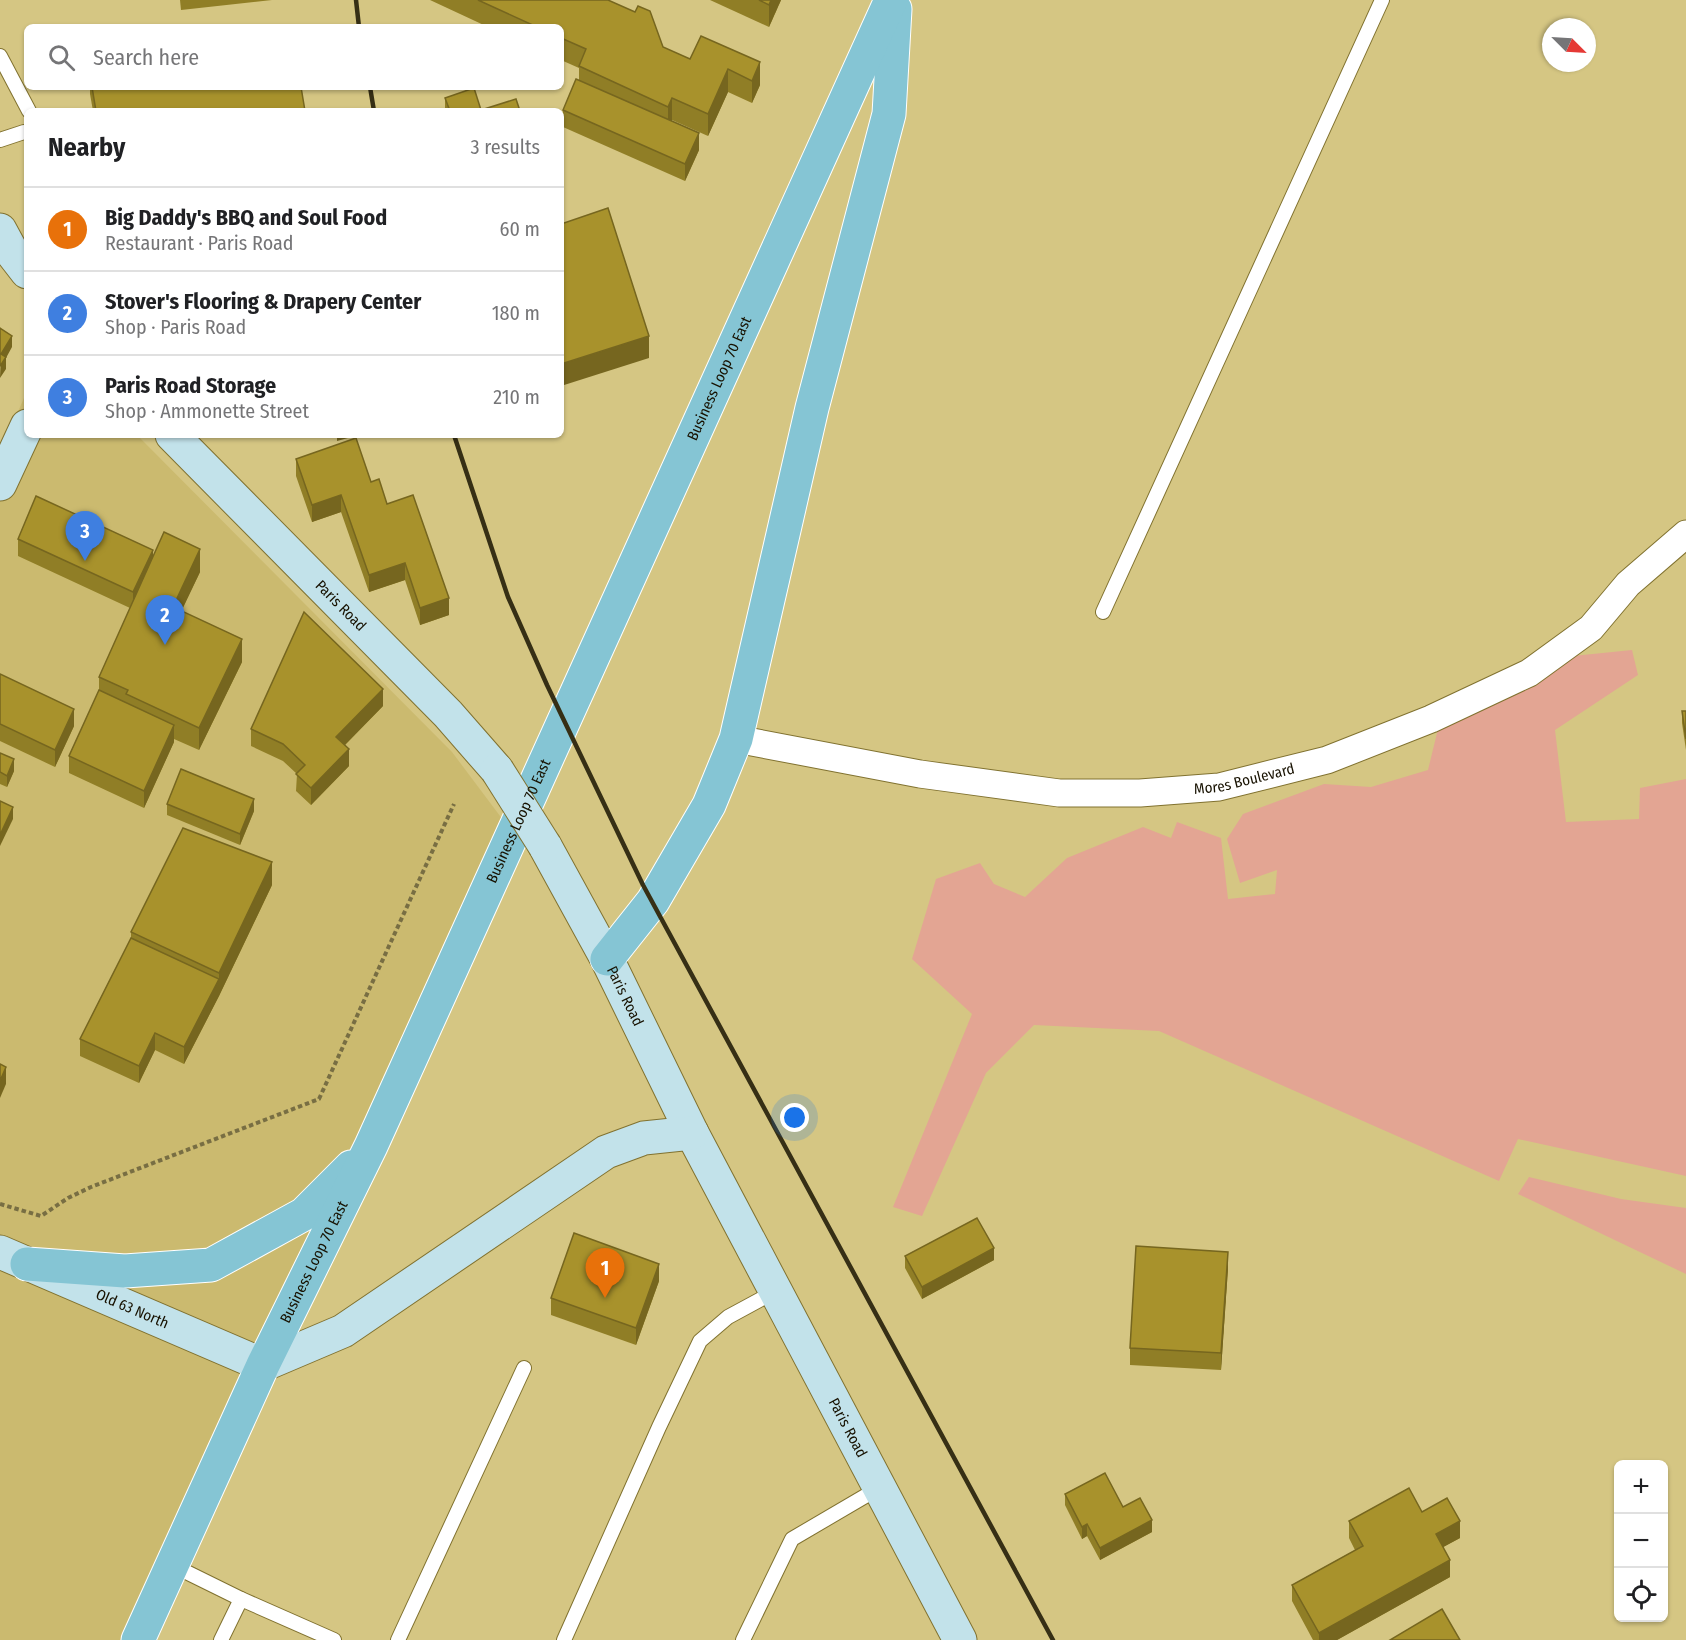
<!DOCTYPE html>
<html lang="en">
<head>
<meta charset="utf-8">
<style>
  :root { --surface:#fff; --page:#f2f2f2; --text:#202124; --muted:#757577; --line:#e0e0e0; --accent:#7c3aed }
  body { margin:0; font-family:"Fira Sans Condensed",sans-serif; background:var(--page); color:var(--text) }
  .controls { position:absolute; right:18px; bottom:18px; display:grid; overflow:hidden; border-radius:9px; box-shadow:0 2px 4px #0004 }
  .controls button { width:54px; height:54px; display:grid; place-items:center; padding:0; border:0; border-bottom:2px solid var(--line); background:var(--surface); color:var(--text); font:30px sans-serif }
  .compass { position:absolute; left:1542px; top:18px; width:54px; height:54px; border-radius:50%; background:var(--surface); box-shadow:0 2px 4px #0004; rotate:114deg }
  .you { position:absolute; left:795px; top:1118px; width:21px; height:21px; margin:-15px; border:4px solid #fff; border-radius:50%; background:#1a73e8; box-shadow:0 0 0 9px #1a73e833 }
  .badge { display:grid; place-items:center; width:39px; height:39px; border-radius:50%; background:var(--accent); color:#fff; font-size:20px; font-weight:700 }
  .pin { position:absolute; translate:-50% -50px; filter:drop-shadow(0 2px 3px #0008) }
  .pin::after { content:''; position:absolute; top:32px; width:21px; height:18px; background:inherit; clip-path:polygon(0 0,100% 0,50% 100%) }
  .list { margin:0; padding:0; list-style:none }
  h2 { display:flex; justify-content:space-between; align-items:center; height:78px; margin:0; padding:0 24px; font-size:26px }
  h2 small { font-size:20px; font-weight:400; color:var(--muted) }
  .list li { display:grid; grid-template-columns:39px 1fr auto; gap:18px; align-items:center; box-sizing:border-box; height:84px; padding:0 24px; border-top:2px solid var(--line) }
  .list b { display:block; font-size:22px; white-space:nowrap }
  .list p { margin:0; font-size:20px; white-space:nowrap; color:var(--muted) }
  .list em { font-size:20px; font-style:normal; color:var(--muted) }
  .icon { flex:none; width:33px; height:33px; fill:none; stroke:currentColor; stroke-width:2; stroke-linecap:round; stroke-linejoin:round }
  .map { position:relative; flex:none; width:1686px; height:1640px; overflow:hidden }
  .search { position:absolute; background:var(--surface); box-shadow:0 2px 4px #0004; left:24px; top:24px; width:540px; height:66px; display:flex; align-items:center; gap:15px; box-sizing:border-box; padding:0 21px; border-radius:9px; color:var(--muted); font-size:22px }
  .panel { position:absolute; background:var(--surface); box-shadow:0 2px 4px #0004; left:24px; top:108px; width:540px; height:330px; border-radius:9px }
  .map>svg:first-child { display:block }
  .built { fill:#cbba6f }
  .green { fill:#e3a593 }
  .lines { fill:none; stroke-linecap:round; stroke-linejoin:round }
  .lane-casing { stroke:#817230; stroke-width:16 }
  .street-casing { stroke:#817230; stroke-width:29 }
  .secondary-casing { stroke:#817230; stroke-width:35 }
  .primary-casing { stroke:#fff; stroke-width:35 }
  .path { stroke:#786e43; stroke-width:4; stroke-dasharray:4.5 3; stroke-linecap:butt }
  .lane { stroke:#fff; stroke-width:14 }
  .street { stroke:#fff; stroke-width:27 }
  .secondary { stroke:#c2e2ea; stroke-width:33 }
  .primary { stroke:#85c5d4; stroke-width:33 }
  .rail { stroke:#362f15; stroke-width:4.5 }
  .secondary-bridge-casing { stroke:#817230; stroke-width:35; stroke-linecap:butt }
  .secondary-bridge { stroke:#c2e2ea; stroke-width:33 }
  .wall { fill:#907e26 }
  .shaded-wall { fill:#76661f }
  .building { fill:#a8922c; stroke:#76661f; stroke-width:1.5 }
  .labels { text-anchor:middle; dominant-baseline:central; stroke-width:5; stroke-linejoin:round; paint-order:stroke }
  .street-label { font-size:15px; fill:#171100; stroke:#e2d390 }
</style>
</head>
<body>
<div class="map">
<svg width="1686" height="1640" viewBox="0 0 1686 1640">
  <rect width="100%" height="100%" fill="#d5c683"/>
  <path class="built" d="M27,391V435H137L452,752L509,828L134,1640H0V453Z"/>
  <g class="green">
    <path d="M1632,650L1638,675L1555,730L1566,822L1639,819L1640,788L1686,779V1176L1518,1139L1499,1181L1159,1031L1034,1025L986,1073L922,1216L893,1207L972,1014L912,959L936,879L980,863L994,884L1025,897L1067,858L1143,827L1171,838L1177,822L1221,838L1228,899L1275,894L1277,870L1240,883L1227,839L1243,814L1324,784L1371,787L1428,770L1438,729L1563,657Z"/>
    <path d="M1529,1177L1621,1199L1686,1208V1274L1518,1194Z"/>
  </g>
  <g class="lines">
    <g class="lane-casing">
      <g id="lane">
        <path d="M0,56L29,111"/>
        <path d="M0,140L24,132L27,133"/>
        <path d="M1103,612L1382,0"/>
        <path d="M172,1565L241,1599L334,1640"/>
        <path d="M221,1640L241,1599"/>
        <path d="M398,1640L524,1368"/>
        <path d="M564,1640L659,1427L700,1341L728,1317L776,1291"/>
        <path d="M743,1640L792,1539L879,1488"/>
      </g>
    </g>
    <g class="street-casing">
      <g id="street">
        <path id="s1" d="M736,739L920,774L1059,793H1140L1219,787L1327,760L1431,719L1529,673L1591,628L1628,584L1686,534"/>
      </g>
    </g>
    <g class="secondary-casing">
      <g id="secondary">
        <path d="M0,230L13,254L27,272"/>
        <path id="s2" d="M172,435L448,714L497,770"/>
        <path d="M0,484L27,426"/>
        <path id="s3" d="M545,846L607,959L692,1133L960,1640"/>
        <path id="s4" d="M0,1252L263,1365L343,1331L606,1152L644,1138L692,1133"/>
      </g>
    </g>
    <g class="primary-casing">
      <g id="primary">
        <path d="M607,959L653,901L709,805L736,739L812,408L889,114L895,9"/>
        <path d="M27,1264L125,1271L211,1265L304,1214L351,1167"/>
        <path id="s5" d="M138,1640L263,1365L371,1146L891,0"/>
      </g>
    </g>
    <path class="path" d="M0,1204L41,1216L68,1198L91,1187L319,1099L454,804"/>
    <use href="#lane" class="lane"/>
    <use href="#street" class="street"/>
    <use href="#secondary" class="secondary"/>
    <use href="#primary" class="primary"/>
    <g class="rail">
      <path d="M356,0L359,27"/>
      <path d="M370,87L374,111"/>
      <path d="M454,435L508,597L547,685L643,885L1053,1640"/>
    </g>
    <g class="secondary-bridge-casing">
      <path id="secondary-bridge" d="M497,770L545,846"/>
    </g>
    <use href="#secondary-bridge" class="secondary-bridge"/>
  </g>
  <g class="wall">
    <path d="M180,0H272L181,10Z"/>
    <path d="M430,0H608L663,47L690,59L701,36L760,85L752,103L728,92L708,136L672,120L671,121L699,150L685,181L563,127V110L579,81V68L561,60V27H488Z"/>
    <path d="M710,0H781L769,27Z"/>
    <path d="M90,87H301L305,111H93L90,94Z"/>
    <path d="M445,98L481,110L520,111H445Z"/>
    <path d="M296,459L371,482L387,504L449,615L420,625L405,580L369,592L341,512L312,522L296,476Z"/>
    <path d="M18,539L153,557L200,572L181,611L242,662L199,750L174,739V742L144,808L69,773V756L99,691V677L130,608L18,556Z"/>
    <path d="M0,674L74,726L55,767L0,741Z"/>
    <path d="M383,706L345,745L349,766L311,805L296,791L297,774L283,761L251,746V729Z"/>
    <path d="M1682,711H1686V750L1682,723Z"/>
    <path d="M0,753L14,771L7,787L0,784Z"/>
    <path d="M167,804L254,811L240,845L167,815Z"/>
    <path d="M272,885L219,996L184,1064L155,1050L139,1083L80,1056V1039L131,938V932Z"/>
    <path d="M905,1256L994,1260L922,1299L905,1268Z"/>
    <path d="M1228,1268L1221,1370L1130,1365V1348Z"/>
    <path d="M659,1281L636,1345L551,1315V1298Z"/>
    <path d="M1065,1494L1123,1507L1152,1532L1100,1560L1087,1536L1082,1539L1065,1505Z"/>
    <path d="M1422,1512L1460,1538L1443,1547L1450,1577L1337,1640H1313L1292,1601V1585L1355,1550L1349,1538V1521Z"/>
  </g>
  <g class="shaded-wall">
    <path d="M771,0H781L769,27V5Z"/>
    <path d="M760,62V85L752,103V81Z"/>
    <path d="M728,69V92L708,136V114Z"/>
    <path d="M672,98V120L668,129V107Z"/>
    <path d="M699,133V150L685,181V164Z"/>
    <path d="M12,336V347L6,358V369L0,378L1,354Z"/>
    <path d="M649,336V358L561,386V364Z"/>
    <path d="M337,435H359L337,441Z"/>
    <path d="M341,495V512L312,522V505Z"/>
    <path d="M200,549V572L173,629V607Z"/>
    <path d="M153,550V567L133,609V592Z"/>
    <path d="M405,563V580L369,592V575Z"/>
    <path d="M449,598V615L420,625V608Z"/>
    <path d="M242,639V662L199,750V728Z"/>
    <path d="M383,689V706L336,754V737Z"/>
    <path d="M74,709V726L55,767V750Z"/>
    <path d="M174,725V742L144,808V791Z"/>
    <path d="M349,749V766L311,805V788Z"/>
    <path d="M14,759V771L7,787V776Z"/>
    <path d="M254,799V811L240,845V834Z"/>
    <path d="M13,807V819L0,846V835Z"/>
    <path d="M272,862V885L219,996L184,1064V1047L219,979V973Z"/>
    <path d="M155,1033V1050L139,1083V1066Z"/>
    <path d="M6,1067V1084L0,1098V1081Z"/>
    <path d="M994,1248V1260L922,1299V1287Z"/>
    <path d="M1228,1252V1268L1221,1370V1353Z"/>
    <path d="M659,1264V1281L636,1345V1328Z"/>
    <path d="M1152,1520V1532L1100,1560V1548Z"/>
    <path d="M1460,1521V1538L1436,1551V1534Z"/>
    <path d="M1087,1524V1536L1082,1539V1527Z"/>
    <path d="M1450,1560V1577L1337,1640H1319V1633Z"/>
  </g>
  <g class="building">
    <path d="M478,0H608L635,12L638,6L650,11L663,47L690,59L701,36L760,62L752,81L728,69L708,114L672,98L668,107L579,66L586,49L561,38V27H537Z"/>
    <path d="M759,0H771L769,5Z"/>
    <path d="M576,79L699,133L685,164L563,110Z"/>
    <path d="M92,87H301L305,111H96Z"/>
    <path d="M474,88L481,110L516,99L520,111H450L445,98Z"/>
    <path d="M608,208L649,336L561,364V224Z"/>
    <path d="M0,328L12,336L1,354L6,357L0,366Z"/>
    <path d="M356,438L371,482L379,479L387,504L413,495L449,598L420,608L405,563L369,575L341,495L312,505L296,459Z"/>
    <path d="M36,496L153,550L133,592L18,539Z"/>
    <path d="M164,532L200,549L173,607L242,639L199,728L126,694L128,690L99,677Z"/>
    <path d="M304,612L383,689L336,737L349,749L311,788L296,774L305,765L283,744L251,729Z"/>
    <path d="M0,674L74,709L55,750L0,724Z"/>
    <path d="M99,690L174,725L144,791L69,756Z"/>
    <path d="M1682,711H1686V739Z"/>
    <path d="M0,753L14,759L7,776L0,772Z"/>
    <path d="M181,769L254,799L240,834L167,804Z"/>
    <path d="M0,801L13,807L0,835Z"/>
    <path d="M183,828L272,862L219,973L131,932Z"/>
    <path d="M131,938L219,979L184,1047L155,1033L139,1066L80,1039Z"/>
    <path d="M0,1064L6,1067L0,1081Z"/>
    <path d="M977,1218L994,1248L922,1287L905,1256Z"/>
    <path d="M574,1233L659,1264L636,1328L551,1298Z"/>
    <path d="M1136,1246L1228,1252L1221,1353L1130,1348Z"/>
    <path d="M1105,1473L1123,1507L1140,1498L1152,1520L1100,1548L1087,1524L1082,1527L1065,1494Z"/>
    <path d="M1409,1488L1422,1512L1447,1498L1460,1521L1436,1534L1450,1560L1319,1633L1292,1585L1363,1546L1349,1521Z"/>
    <path d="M1442,1609L1460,1640H1390Z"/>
  </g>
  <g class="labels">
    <g class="street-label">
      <text stroke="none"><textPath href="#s5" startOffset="1389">Business Loop 70 East</textPath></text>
      <text stroke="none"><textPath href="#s2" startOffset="240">Paris Road</textPath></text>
      <text stroke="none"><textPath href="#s1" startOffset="514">Mores Boulevard</textPath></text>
      <text stroke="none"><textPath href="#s5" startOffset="903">Business Loop 70 East</textPath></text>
      <text stroke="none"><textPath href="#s3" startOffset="170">Paris Road</textPath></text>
      <text stroke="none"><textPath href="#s5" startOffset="417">Business Loop 70 East</textPath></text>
      <text stroke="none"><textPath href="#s4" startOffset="144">Old 63 North</textPath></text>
      <text stroke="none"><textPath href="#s3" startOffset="656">Paris Road</textPath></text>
    </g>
  </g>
</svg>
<div class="controls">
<button>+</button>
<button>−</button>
<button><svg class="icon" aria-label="locate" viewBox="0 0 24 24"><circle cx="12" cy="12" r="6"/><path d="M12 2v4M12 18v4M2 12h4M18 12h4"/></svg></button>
</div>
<svg class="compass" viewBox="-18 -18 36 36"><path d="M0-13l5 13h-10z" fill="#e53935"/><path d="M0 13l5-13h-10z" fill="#757577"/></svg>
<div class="you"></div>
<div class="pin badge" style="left:605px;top:1298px;background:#e8710a">1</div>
<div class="pin badge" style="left:165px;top:645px;background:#3f7fe0">2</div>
<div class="pin badge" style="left:85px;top:561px;background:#3f7fe0">3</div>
<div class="search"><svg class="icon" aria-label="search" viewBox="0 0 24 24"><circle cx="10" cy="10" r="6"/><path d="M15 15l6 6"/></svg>Search here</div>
<section class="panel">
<h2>Nearby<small>3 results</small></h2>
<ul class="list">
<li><span class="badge" style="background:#e8710a">1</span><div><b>Big Daddy's BBQ and Soul Food</b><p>Restaurant · Paris Road</p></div><em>60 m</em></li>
<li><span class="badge" style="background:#3f7fe0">2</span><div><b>Stover's Flooring &amp; Drapery Center</b><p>Shop · Paris Road</p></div><em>180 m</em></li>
<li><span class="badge" style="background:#3f7fe0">3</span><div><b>Paris Road Storage</b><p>Shop · Ammonette Street</p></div><em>210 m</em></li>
</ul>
</section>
</div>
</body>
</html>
